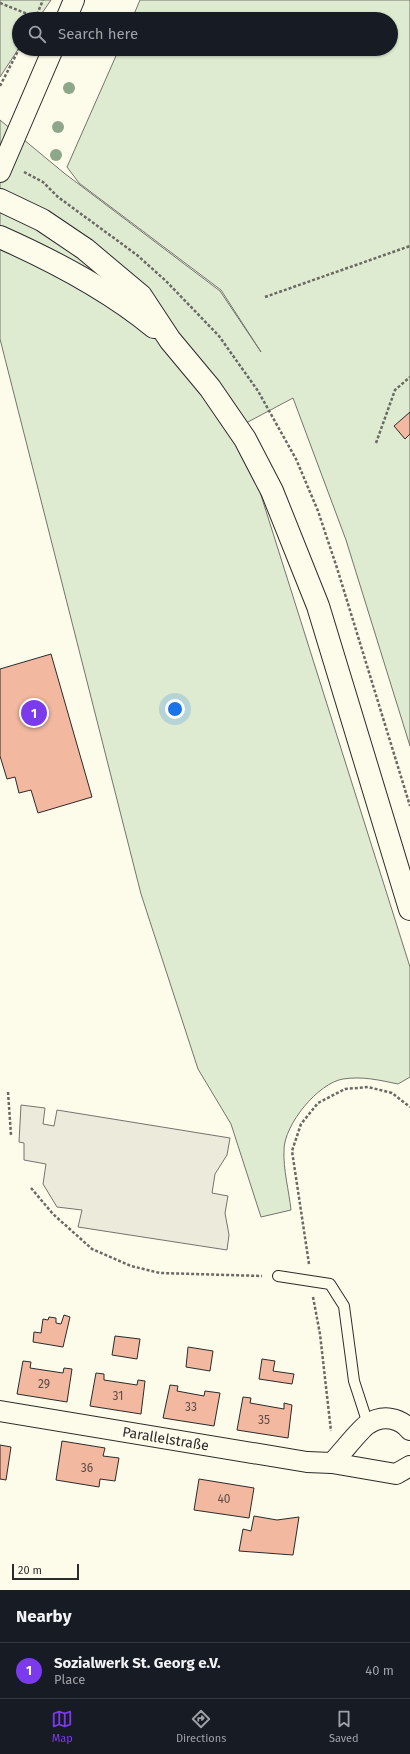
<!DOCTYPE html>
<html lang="en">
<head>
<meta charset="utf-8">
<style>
  :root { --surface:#171b24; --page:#242831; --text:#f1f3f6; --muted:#9ea1a6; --line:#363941; --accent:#7c3aed }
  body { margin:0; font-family:"Fira Sans",sans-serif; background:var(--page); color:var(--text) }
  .scale { position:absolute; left:12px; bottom:10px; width:67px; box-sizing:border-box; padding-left:4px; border:2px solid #2b2b2b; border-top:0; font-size:11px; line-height:14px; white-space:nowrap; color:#2b2b2b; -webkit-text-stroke:3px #fdfbea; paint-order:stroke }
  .you { position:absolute; left:175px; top:709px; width:14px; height:14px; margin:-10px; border:3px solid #fff; border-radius:50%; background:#1a73e8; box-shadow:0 0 0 6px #1a73e833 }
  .badge { display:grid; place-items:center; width:26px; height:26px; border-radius:50%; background:var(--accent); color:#fff; font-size:13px; font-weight:700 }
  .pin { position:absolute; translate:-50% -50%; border:2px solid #fff; box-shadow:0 1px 4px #0006 }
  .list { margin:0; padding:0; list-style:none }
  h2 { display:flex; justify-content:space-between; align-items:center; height:52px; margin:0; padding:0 16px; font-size:17px }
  h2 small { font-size:13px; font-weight:400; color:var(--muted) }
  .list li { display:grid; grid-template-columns:26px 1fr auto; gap:12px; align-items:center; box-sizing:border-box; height:56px; padding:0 16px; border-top:1px solid var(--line) }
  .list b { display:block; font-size:15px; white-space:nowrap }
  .list p { margin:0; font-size:13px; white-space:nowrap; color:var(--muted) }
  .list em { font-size:13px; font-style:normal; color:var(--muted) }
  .icon { flex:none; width:22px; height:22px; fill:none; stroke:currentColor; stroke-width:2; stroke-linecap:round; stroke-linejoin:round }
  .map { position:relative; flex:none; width:410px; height:1590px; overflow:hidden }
  .search { position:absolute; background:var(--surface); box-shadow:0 1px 3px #0004; left:12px; right:12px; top:12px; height:44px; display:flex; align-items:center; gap:10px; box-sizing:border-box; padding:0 14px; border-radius:22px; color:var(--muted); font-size:15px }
  .sheet { height:108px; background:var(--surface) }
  nav { display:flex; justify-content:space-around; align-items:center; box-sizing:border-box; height:56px; border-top:1px solid var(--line); background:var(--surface); font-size:11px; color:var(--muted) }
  nav a { display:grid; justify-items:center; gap:2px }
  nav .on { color:var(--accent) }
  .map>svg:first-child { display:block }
  .green { fill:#deebd1; stroke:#74746e }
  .parking { fill:#eceadb; stroke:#74746e }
  .building { fill:#f2b8a0; stroke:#2b2b2b }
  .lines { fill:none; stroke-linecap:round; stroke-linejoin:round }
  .lane-casing { stroke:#2b2b2b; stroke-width:12 }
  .street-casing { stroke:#2b2b2b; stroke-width:22 }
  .secondary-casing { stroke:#2b2b2b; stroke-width:24 }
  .path { stroke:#6a6964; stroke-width:2.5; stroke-dasharray:3 2; stroke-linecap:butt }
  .lane { stroke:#fdfbea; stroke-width:10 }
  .street { stroke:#fdfbea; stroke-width:20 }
  .secondary { stroke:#fdfbea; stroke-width:22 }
  .tree { fill:#8ea78a }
  .labels { text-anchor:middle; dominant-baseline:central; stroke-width:3; stroke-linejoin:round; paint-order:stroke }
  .number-label { font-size:12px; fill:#5d4e48 }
  .street-label { font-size:14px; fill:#2b2b2b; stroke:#fdfbea }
</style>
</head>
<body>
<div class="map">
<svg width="410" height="1590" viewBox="0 0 410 1590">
  <rect width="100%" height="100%" fill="#fdfbea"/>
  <g class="green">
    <path d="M0,0H51L38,19H19V48L0,77Z"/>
    <path d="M140,0H410V746L346,540L293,398L229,432L260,492L410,967V1077L398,1084C379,1080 362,1076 343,1079C318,1083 284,1125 284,1150C283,1169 289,1191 291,1210L261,1217L231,1124L198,1069L141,894L0,339V120L64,173L220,291L261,352L221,290L79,183L67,167L119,49H391V19H132Z"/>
  </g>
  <path class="parking" d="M21,1105L45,1108L43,1124L54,1126L57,1110L230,1138L227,1155L215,1174L212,1193L228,1196L225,1213L229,1235L227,1250L78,1227L82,1210L57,1207L43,1184L46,1164L24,1160V1143L19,1142Z"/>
  <g class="building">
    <path d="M410,412V434L405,439L394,426Z"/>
    <path d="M51,654L92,797L38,813L31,790L19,793L15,777L7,779L0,756V669Z"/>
    <path d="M64,1315L70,1317L63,1347L33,1342L34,1332L41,1333L43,1319L48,1320L49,1317L56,1318V1323L61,1324Z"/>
    <path d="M115,1336L140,1339L137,1359L112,1355Z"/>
    <path d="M188,1347L213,1351L210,1371L186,1367Z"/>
    <path d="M262,1359L275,1361L273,1371L294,1374L292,1384L259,1379Z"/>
    <path d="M23,1361L31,1362L30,1368L63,1373L64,1368L72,1369L67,1402L17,1394Z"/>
    <path d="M96,1373L104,1374V1380L137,1385L138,1380L145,1381L141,1414L90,1406Z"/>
    <path d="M170,1385L178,1386L177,1391L204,1396L205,1391L220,1393L214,1426L163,1418Z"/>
    <path d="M243,1397L251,1398L250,1403L284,1409V1403L292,1405L288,1438L237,1430Z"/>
    <path d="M62,1441L105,1448L103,1456L119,1458L115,1481L100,1479L99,1487L56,1480Z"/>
    <path d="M0,1445L11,1447L6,1480L0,1479Z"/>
    <path d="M199,1479L254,1488L249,1518L194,1510Z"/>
    <path d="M254,1516L277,1520L299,1517L293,1555L239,1551L243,1529L251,1531Z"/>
  </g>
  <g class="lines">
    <g class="lane-casing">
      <path id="lane" d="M278,1276L330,1284L344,1306L354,1381L368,1424"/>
    </g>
    <g class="street-casing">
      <g id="street">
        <path d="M66,19L74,0"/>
        <path d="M0,172L53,49"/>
        <path id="s1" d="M0,1411L307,1462L332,1463L396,1474L410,1466"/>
        <path d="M332,1463C341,1454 360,1429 368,1424C383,1414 400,1418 410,1430"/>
      </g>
    </g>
    <g class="secondary-casing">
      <g id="secondary">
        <path d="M0,200L42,220L85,249L141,296L170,340L210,388L245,439L272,491L318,606L410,909"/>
        <path d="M0,237C54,261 108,289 154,327"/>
      </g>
    </g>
    <g class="path">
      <path d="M0,3L40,19"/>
      <path d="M35,19L43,0"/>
      <path d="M0,86L19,49"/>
      <path d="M24,172L43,182L58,197L137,255L166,281L219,336L258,391L296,459L318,511L337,568L410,806"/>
      <path d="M265,297L410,246"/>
      <path d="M376,443L395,390L410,377"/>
      <path d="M8,1092L11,1135"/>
      <path d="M31,1188L53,1214L92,1249L131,1266L160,1273L262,1276"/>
      <path d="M309,1264L292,1151L301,1124L318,1103L345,1089L368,1087L392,1093L410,1107"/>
      <path d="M313,1297L320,1334L331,1431"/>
    </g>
    <use href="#lane" class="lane"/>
    <use href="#street" class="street"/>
    <use href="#secondary" class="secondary"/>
  </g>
  <g class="tree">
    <circle cx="69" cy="88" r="6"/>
    <circle cx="58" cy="127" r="6"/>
    <circle cx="56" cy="155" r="6"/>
  </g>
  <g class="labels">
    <g class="number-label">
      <text x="44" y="1384">29</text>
      <text x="118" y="1396">31</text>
      <text x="191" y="1407">33</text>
      <text x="264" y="1420">35</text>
      <text x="87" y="1468">36</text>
      <text x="224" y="1499">40</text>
    </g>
    <g class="street-label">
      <text stroke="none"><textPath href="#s1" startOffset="168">Parallelstraße</textPath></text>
    </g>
  </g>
</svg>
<div class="scale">20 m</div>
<div class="you"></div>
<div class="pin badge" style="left:34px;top:713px">1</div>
<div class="search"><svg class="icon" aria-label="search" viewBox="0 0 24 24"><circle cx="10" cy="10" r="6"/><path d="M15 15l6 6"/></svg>Search here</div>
</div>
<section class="sheet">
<h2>Nearby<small></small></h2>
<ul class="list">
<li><span class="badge">1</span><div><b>Sozialwerk St. Georg e.V.</b><p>Place</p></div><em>40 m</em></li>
</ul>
</section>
<nav>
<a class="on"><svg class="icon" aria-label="map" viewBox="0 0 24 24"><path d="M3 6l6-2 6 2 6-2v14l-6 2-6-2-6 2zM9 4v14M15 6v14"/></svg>Map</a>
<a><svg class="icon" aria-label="directions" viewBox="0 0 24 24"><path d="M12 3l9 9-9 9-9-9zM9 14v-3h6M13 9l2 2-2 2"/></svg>Directions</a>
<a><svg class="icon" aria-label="saved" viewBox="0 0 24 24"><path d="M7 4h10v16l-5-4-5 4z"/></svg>Saved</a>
</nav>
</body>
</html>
